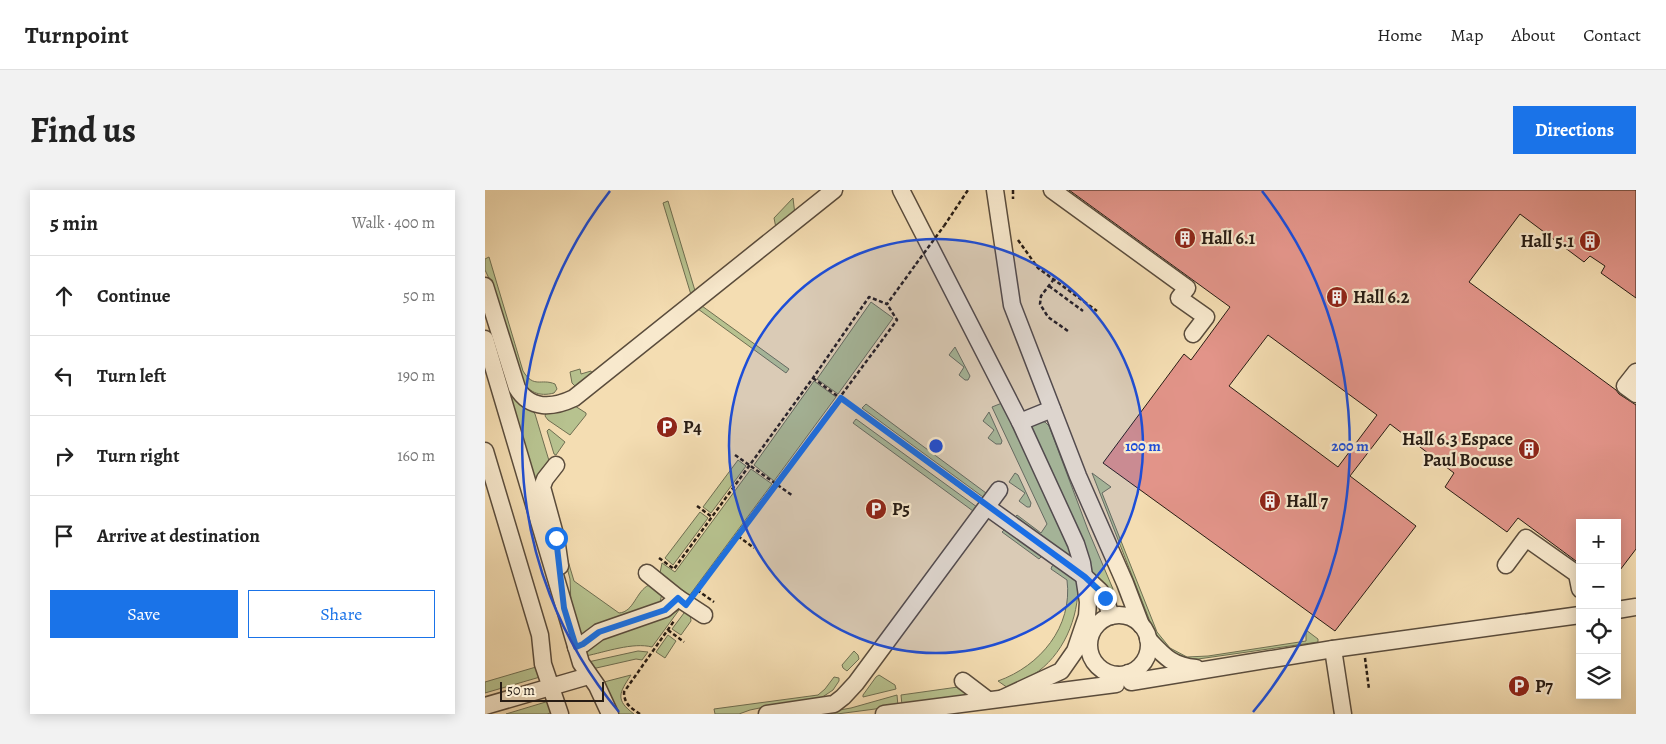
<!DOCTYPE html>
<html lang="en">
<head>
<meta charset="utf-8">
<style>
  :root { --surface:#fff; --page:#f2f2f2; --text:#222; --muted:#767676; --line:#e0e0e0; --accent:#1a73e8 }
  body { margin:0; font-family:Alegreya,serif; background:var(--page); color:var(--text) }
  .controls { position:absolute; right:15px; bottom:15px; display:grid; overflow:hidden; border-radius:0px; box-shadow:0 2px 12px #0003 }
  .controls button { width:45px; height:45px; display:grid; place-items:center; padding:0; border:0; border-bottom:1px solid var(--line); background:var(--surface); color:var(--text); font:25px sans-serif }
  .scale { position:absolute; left:15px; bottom:12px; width:104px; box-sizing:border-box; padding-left:5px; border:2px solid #271c14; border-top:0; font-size:14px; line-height:18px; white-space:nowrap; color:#271c14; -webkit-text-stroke:4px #f8e9cd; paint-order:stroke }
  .stop { position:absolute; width:15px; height:15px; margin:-11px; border:4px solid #1a73e8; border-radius:50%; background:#fff }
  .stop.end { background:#1a73e8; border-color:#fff; box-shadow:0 1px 5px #0008 }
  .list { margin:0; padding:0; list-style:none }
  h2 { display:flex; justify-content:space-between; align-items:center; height:65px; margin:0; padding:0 20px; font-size:21px }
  h2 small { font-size:16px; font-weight:400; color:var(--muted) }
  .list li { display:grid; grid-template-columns:32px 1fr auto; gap:15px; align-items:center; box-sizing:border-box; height:80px; padding:0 20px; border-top:1px solid var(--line) }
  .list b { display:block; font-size:19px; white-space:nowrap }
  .list em { font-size:16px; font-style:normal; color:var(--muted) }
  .actions { display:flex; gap:10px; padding:15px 20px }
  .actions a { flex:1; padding:11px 0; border:1px solid var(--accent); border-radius:0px; text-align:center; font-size:18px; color:var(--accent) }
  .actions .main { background:var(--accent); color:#fff }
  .icon { flex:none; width:28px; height:28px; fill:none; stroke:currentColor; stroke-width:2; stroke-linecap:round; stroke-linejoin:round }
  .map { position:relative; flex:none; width:1151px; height:524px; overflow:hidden; border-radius:0px }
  header { display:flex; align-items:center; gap:30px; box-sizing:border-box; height:70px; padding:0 25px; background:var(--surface); border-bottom:1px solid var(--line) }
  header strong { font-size:24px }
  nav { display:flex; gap:28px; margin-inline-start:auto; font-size:18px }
  .intro { display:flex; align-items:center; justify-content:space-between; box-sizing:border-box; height:120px; padding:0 30px }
  h1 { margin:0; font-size:35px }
  .button { padding:12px 22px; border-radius:0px; background:var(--accent); color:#fff; font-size:18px; font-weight:700 }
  main { display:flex; gap:30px; padding:0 30px }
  aside { flex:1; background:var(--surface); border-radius:0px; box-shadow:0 2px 12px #0003 }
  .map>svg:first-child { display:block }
  .green { fill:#b7c28f; stroke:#6f6f52 }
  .building { fill:#e29489; stroke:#271c14; fill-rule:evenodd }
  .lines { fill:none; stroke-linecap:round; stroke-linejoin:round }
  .minor-casing { stroke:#5a4c3c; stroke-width:19 }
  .path { stroke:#271c14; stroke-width:2.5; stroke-dasharray:4 2.5; stroke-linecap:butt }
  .minor { stroke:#f8e9cd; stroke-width:16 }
  .path-bridge { stroke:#271c14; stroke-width:2.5; stroke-dasharray:4 2.5; stroke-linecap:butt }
  .route { stroke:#1a73e8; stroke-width:6 }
  .ring { fill:none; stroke:#1d4ed8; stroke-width:2.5 }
  .labels { text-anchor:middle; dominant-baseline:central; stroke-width:4.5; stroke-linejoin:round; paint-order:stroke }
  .poi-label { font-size:18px; font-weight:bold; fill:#271c14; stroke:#f8e9cd; text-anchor:start }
  .centre { fill:#1d4ed8; stroke:#f8e9cd; stroke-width:2.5 }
  .ring-label { font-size:15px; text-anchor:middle; font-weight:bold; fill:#1d4ed8; stroke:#f8e9cd; stroke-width:4.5; stroke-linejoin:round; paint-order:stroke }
</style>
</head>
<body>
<header>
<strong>Turnpoint</strong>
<nav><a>Home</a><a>Map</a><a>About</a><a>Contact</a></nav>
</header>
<div class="intro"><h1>Find us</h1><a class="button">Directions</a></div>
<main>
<aside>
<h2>5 min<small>Walk · 400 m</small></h2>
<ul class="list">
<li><svg class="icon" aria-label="ahead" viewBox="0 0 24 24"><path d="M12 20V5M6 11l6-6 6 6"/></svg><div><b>Continue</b></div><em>50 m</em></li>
<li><svg class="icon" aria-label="left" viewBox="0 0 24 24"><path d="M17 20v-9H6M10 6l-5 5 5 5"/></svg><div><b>Turn left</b></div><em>190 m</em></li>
<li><svg class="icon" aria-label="right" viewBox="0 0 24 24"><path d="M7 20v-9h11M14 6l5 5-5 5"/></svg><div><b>Turn right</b></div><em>160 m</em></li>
<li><svg class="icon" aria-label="arrive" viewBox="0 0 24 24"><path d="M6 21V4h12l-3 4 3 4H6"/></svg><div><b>Arrive at destination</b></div></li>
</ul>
<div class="actions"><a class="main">Save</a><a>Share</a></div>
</aside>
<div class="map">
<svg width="1151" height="524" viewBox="0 0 1151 524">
  <rect width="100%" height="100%" fill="#f4ddb2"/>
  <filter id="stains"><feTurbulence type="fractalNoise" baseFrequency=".004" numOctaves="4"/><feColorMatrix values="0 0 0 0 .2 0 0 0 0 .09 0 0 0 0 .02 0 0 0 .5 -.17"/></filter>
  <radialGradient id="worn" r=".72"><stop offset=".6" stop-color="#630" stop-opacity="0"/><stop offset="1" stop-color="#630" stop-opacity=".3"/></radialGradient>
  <g class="green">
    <path d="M308,8L310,25L291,38L289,28Z"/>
    <path d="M183,11L211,104L207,108L178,13Z"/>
    <path d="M4,67L38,181C49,199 56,188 70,194L72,199L69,203C54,207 43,202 36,189L10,101L0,80V69Z"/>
    <path d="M386,112L408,128L353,204L332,189Z"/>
    <path d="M217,116L304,179L301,183L213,119Z"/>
    <path d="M470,157L485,186L483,190H480L474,185L479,177L464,165Z"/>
    <path d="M95,179L96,184L106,181L107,183L90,196L87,193L85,182Z"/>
    <path d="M18,185H19L50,224L65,274L55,287L69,351Z"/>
    <path d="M329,191L351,207L289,291L269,275Z"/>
    <path d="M517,213L582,351L587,365V369L529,328L532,325L556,343L562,334L507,217Z"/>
    <path d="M381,214L501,303L498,307L377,218Z"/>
    <path d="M90,216L101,223V225L85,245L63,230L60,226L61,223Z"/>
    <path d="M504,222L517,251L516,254H511L503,248L509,240L498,231Z"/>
    <path d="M371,229L492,317L488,321L368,233Z"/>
    <path d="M555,231L560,232L564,236L603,340L628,399L627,401H624L608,387L545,239L548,234Z"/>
    <path d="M64,239L80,252L71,265L69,264L62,241Z"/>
    <path d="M253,270L261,276L226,323L218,317Z"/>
    <path d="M266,279L287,294L204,406L178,386L175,383L177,373L190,382Z"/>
    <path d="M530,283L533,285L546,313L545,317H542L534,311L540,303L524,292Z"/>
    <path d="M607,283L626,297L617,303L672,442L685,458L702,467L723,466L821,451V440L833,449V452L713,469C690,469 675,454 666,434Z"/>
    <path d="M62,301L89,391L134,423C149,422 151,401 164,395L177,404L175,412L170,415L113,434L96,447L86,415L85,389Z"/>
    <path d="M215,322L223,328L188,375L180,368Z"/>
    <path d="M520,339L557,366L554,369L517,342Z"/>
    <path d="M570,375L593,393C594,428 578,466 548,485C540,490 531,494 523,498L513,491C555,476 588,437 582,390L566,379L567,376Z"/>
    <path d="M202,419L205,423L206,431L196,445L187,439Z"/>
    <path d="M194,420L167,457C148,452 120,462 101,466L100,462L116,449L173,430Z"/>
    <path d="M183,445L191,451L180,468L171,462Z"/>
    <path d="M153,461L163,462L157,470L151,469L107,479L103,472Z"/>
    <path d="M369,461L373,465L374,469L362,481L358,478L357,475Z"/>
    <path d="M51,477L55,487L0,503V492Z"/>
    <path d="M146,485C134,503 130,510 149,524H131L115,493Z"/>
    <path d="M394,485L410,495L411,499L378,507V505L391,487Z"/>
    <path d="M349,487L354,488V491L348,500L336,508L289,515L265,520L254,524H230L229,519L333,505L340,499Z"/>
    <path d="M473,497L484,505L417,515L416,505Z"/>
    <path d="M412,505L413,516L352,524H331L366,518Z"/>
    <path d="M64,511L69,522L62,524H21Z"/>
  </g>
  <path class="building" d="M584,0H1151V108L1116,83L1120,76L1105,66L1099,72L1035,24L984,92L1131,200L1134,204L1151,215V359L1132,384V333H1095V374L1033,328L1022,342L960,297L969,283L905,234L865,286L931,336L850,441L618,273L699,164L706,170L745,117ZM783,145L892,225L853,277L744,196Z"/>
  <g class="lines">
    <g class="minor-casing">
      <g id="minor">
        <path d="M416,0L535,232L591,354L597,373L603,412L602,426L590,461L576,481L518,508"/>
        <path d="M510,0L527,115L593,286L640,393L656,435"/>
        <path d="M567,0L702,98L694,108L721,127L708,144"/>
        <path d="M0,96L32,198C45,220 68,218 89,208L349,0"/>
        <path d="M0,149L96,473L112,496L125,524"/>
        <path d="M1151,182L1140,196L1151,204"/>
        <path d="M535,232L567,219"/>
        <path d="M0,261L55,445L58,474L75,524"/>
        <path d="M71,275L60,289L57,297L71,348L75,376"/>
        <path d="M502,317L600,387L615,401L620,408L626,426"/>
        <path d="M1021,375L1041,348L1092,384L1095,399"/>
        <path d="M193,408L219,425"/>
        <path d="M1132,420L1151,417"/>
        <circle cx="634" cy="455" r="30"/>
        <path d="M663,449C679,466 687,476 711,478"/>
        <path d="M91,457L98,454L114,442L180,419L193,408L162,383"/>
        <path d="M848,459L858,524"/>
        <path d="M643,483L646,492L848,459L1095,425"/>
        <path d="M478,491L503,510"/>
        <path d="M0,516L100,487"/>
        <path d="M282,524L349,514L358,507L371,493L514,300"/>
        <path d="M399,524L631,494L632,485"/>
      </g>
    </g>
    <g class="path">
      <path d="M528,0V9"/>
      <path d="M459,36L483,0"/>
      <path d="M533,50L553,78L612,121"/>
      <path d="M569,89L556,106L555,114L563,127L583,141"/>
      <path d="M564,96L598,121"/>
      <path d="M328,188L490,308"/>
      <path d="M250,265L308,306"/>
      <path d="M212,316L227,327"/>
      <path d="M253,346L269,358"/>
      <path d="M174,368L189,379L328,188L384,107L402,114L431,74"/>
      <path d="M212,400L229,412"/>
      <path d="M210,403L412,130L402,114"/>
      <path d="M183,440L199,452"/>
      <path d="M880,468L884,499"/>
      <path d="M155,524C146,518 139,514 139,502L189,431"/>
    </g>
    <use href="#minor" class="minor"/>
    <path class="path-bridge" d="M431,74L459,36"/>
  </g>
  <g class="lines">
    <path class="route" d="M71,348L79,418L91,457L98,454L114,442L180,420L193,408L201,415L356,208L600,387L615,401L620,408"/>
  </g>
  <circle cx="451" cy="256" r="207" fill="#1d4ed8" fill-opacity=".12"/>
  <g class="ring">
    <circle cx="451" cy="256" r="207"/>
    <path d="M134 522A414 414 0 0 1 125 1M777 1A414 414 0 0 1 768 522"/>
  </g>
  <defs>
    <g id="building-disc" transform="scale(1.125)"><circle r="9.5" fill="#8f2418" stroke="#f8e9cd"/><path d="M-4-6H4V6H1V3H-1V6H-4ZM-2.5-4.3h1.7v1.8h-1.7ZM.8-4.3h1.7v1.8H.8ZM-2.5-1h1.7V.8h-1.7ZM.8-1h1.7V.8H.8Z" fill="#fff"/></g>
    <g id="parking-disc" transform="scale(1.125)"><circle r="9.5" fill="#8f2418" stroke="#f8e9cd"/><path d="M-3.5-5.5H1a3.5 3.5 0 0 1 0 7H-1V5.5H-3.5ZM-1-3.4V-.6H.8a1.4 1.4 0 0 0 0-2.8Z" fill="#fff"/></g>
  </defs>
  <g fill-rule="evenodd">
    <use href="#building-disc" x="700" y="48"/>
    <use href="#building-disc" x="1105" y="51"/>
    <use href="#building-disc" x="852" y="107"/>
    <use href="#parking-disc" x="182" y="237"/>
    <use href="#building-disc" x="1044" y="259"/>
    <use href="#building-disc" x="785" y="311"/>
    <use href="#parking-disc" x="391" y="319"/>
    <use href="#parking-disc" x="1034" y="496"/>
  </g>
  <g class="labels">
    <g class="poi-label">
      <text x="716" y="48">Hall 6.1</text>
      <text x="1089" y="51" text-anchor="end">Hall 5.1</text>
      <text x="868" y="107">Hall 6.2</text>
      <text x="198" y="237">P4</text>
      <text x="1028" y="249" text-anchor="end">Hall 6.3 Espace<tspan x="1028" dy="21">Paul Bocuse</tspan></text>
      <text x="801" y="311">Hall 7</text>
      <text x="407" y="319">P5</text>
      <text x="1050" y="496">P7</text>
    </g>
  </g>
  <circle cx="451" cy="256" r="8" class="centre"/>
  <g class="ring-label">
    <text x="658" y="261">100 m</text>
    <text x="865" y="261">200 m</text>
  </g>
  <rect width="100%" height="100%" filter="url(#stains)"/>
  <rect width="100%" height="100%" fill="url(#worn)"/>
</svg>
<div class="controls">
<button>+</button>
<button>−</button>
<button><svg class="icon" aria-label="locate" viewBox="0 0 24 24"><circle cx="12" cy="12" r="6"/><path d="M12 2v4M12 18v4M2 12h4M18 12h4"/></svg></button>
<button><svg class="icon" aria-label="layers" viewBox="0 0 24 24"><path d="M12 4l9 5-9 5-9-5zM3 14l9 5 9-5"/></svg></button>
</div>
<div class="scale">50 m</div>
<div class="stop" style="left:71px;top:348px"></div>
<div class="stop end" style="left:620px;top:408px"></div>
</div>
</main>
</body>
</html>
